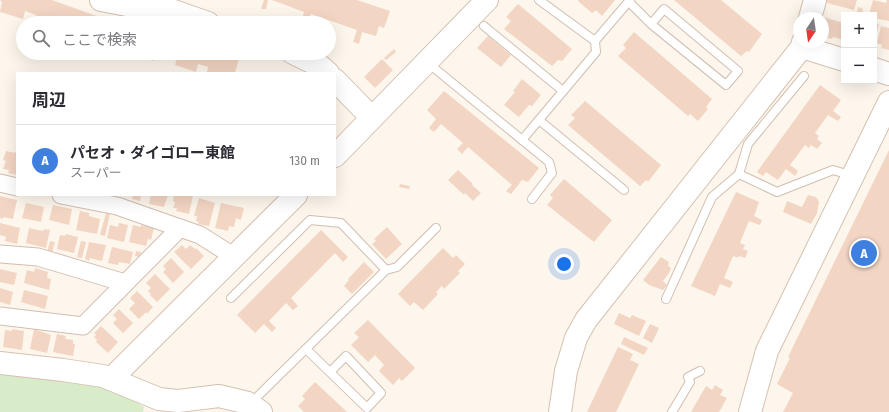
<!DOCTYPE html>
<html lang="ja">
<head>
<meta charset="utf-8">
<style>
  :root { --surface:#fff; --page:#f7f7f7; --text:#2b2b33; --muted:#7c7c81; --line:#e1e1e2; --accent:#e76f51 }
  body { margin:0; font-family:"Fira Sans Condensed","Noto Sans JP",sans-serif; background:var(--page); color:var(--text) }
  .controls { position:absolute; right:12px; top:12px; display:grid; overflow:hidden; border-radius:0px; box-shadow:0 4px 16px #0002 }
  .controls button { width:36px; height:36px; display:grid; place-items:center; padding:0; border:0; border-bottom:1px solid var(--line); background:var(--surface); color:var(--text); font:20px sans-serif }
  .compass { position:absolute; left:793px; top:12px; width:36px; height:36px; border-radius:50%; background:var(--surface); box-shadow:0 4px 16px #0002; rotate:193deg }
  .you { position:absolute; left:564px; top:264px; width:14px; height:14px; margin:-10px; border:3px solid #fff; border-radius:50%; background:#1a73e8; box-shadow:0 0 0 6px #1a73e833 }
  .badge { display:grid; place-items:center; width:26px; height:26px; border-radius:50%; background:var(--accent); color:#fff; font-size:13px; font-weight:700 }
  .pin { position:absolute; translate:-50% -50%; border:2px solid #fff; box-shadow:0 1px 4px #0006 }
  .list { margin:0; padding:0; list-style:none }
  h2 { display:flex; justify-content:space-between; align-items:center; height:52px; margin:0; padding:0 16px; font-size:17px }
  h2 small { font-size:13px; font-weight:400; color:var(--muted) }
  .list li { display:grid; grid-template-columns:26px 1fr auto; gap:12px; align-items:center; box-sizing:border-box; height:72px; padding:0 16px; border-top:1px solid var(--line) }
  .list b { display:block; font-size:15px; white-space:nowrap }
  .list p { margin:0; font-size:13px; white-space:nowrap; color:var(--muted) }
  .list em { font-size:13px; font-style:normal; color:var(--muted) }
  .icon { flex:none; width:22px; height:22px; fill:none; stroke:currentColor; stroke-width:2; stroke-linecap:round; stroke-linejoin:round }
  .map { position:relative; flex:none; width:889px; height:412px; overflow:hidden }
  .search { position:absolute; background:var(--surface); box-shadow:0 4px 16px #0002; left:16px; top:16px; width:320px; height:44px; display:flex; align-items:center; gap:10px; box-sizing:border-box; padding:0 14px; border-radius:22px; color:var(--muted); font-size:15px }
  .panel { position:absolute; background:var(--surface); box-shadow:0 4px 16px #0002; left:16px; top:72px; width:320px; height:124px; border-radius:0px }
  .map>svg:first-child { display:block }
  .green { fill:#d8ecc9 }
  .building { fill:#f3d5c3 }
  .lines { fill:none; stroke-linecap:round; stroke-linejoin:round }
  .lane-casing { stroke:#d1beb0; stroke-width:10 }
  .street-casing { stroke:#d1beb0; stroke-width:19 }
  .secondary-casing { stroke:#d6c0b0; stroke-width:24 }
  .lane { stroke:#fff; stroke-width:8 }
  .street { stroke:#fff; stroke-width:17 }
  .secondary { stroke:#fff; stroke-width:22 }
</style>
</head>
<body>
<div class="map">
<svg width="889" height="412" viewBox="0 0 889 412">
  <rect width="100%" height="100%" fill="#fdf6ec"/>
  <path class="green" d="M0,373L68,378L114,389L144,407L143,412H0Z"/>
  <g class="building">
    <path d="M0,0H52L102,18L100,23H34L36,15L25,11L23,19L0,12L2,2Z"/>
    <path d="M264,0H268L266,9H261Z"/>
    <path d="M272,0H357L390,11L384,28L379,26L376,36L362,32L359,44L353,42L357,30L311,14L308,22L302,21L304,12Z"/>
    <path d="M579,0H615L602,16L596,10L592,13L578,1Z"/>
    <path d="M674,0H721L762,34L749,52L747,51L741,56Z"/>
    <path d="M827,0H857L854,10L827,3Z"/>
    <path d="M873,0L886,3L887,0H889V21L874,18V15H869Z"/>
    <path d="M518,4L572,49L562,61L558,60L552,66L504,29L511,21L506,17Z"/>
    <path d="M858,7L863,9L862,13L857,12Z"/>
    <path d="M823,17L844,23V40L833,37L832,39L823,37Z"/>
    <path d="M874,23L879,24L875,40H874Z"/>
    <path d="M881,26L889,28V50L881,48L882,45L877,43Z"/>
    <path d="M634,32L712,99L706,107L708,109L698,121L690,114L688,116L618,56L626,48L623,45Z"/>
    <path d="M488,36L511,55L501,67L477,48Z"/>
    <path d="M394,49L396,52L386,60L384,58Z"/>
    <path d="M129,53H161L160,56L156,55L154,61Z"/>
    <path d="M173,53H235L240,55L235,73H207L208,67L198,64L196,72L175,65L178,55Z"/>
    <path d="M382,59L393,70L375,88L364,77Z"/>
    <path d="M522,79L541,95L532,106L529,105L519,117L504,105L515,92L513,91Z"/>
    <path d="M820,85L841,100L833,111L841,117L838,121L828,115L815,133L819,136L817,139L822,143L817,149L811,145L809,148L805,145L790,165L798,171L795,176L786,169L778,180L766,172L763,176L757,172Z"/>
    <path d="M444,91L539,168L528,182L522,180L511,194L506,191L512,185L468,147L462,154L457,149L463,143L441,124L434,132L429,128L436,119L427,110Z"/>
    <path d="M585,101L661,165L648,182L646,180L640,186L568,125L575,118L571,115Z"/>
    <path d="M889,150V412H783L793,393L777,384L790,358L788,357Z"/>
    <path d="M6,151L15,153V152H17V175L8,173L9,170L3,169L6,161L3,160Z"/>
    <path d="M458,170L473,184L472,185L481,193L473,201L465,193L464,195L448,180Z"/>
    <path d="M564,179L612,220L594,242L547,205L553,198L550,195Z"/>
    <path d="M400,184L410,186L409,189L399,187Z"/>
    <path d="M736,192L759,202L754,216L762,220L760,225L749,221L740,243L745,245L743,249L748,251L745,258L739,256L738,258L733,256L724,278L733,282L730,288L720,284L715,296L691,286Z"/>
    <path d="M133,195H141L140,201L132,199Z"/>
    <path d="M151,195H168L164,207L149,204Z"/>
    <path d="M174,195H193L189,214L176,211L177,208H173L175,202L173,201Z"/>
    <path d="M808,195L816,197L819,202L817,213L811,224L783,212L787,201L802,207Z"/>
    <path d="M0,196L17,200L13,219L3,217V219L0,218Z"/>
    <path d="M199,198L215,203L209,226L198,224L199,222L196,221L197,216H194Z"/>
    <path d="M26,203L44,207L41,222L22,218Z"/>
    <path d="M221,203L244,208L241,220L236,218L234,227L229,226L228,231L215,228Z"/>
    <path d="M53,205L72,209L69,225L49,220Z"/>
    <path d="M80,211L89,213V216L100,219L97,234L76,230Z"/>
    <path d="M106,213L110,214L105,236L100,235Z"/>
    <path d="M0,223L20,228L17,244L5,241L6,237L0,235Z"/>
    <path d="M119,223L128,225L124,242L107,238L110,225L118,227Z"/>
    <path d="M133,225L141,227V225L154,228L151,240L148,239L146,246L129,242Z"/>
    <path d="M387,227L402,244L386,259L372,244L376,241L374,239Z"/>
    <path d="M29,228L43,231L44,229L50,230L46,248L26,243Z"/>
    <path d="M321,230L348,257L343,262L335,253L291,298L298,306L293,310L286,303L269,321L276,328L272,332L264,324L255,333L237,315Z"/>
    <path d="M66,234L78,237L74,253L57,249L60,235L65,236Z"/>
    <path d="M50,241L55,242L52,253L47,252Z"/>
    <path d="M81,241L86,242L82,258L77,257Z"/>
    <path d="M89,242L106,245L102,261L90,258L89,261L85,259Z"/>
    <path d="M182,245L186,249L190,245L195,249L196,248L204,256L191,269L174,252Z"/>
    <path d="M112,247L133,252L130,264L119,262L118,265L108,263Z"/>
    <path d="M443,248L453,258L456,255L465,264L458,271L460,273L444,289L442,286L436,292L438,294L423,310L414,302L410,306L398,294Z"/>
    <path d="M136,251L141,252L140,257L135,256Z"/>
    <path d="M661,257L669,262L668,266L671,268L669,273L663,281L667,285L663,290L649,285L643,280Z"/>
    <path d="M171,258L184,272L173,283L163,272L166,269L163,266Z"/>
    <path d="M364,262L374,272L352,294L344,286L349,280L348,279Z"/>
    <path d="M35,268L48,272L47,278L51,279L49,290L24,283L27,270L34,272Z"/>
    <path d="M0,269L17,273L14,285L0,282Z"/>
    <path d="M155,274L170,289L157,302L150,295L151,294L148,291L151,288L146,283Z"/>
    <path d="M0,288L13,292L10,305L0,302Z"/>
    <path d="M24,290L48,296L45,309L21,302Z"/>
    <path d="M137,291L153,307L147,314L146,312L139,319L129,309L135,303L130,298Z"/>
    <path d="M119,309L133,323L123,333L113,323L117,319L113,315Z"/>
    <path d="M619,313L630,318L632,315L646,321L639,336L614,324Z"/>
    <path d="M368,320L415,368L402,381L399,378L393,385L379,371L384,365L375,355L368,362L351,345L359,337L354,333Z"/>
    <path d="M650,324L659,328L652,343L643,338Z"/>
    <path d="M101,326L118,342L108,353L96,342L97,340L94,337L96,335L94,333Z"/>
    <path d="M12,329L24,331L22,350L3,347L5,330L12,331Z"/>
    <path d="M34,329L51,335L47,353L30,349Z"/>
    <path d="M57,334L66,336L65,339L73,340V344H75L73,356L53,352Z"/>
    <path d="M624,337L648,348L644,355L621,344Z"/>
    <path d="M618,347L633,354L630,360L639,364L616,412H587Z"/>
    <path d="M315,382L347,412H304L298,406L305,399L302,396Z"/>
    <path d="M715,385L723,390L720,395L727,398L719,412H691L706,386L712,390Z"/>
  </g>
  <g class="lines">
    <g class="lane-casing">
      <g id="lane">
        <path d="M539,0L595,41"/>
        <path d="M629,2L651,24L726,85L738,71L664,9L651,24"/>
        <path d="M484,26L563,91"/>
        <path d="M428,63L549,162L552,173L532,199"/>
        <path d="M539,120L624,190"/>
        <path d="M522,140L596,52L595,41L630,0"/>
        <path d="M739,174L777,192L833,170L853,176"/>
        <path d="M231,298L310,220L341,223L386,270"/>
        <path d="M666,299L712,197L739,174L748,144L804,76"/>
        <path d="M306,349L367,408L381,393L346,356L330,372"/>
        <path d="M259,395L386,270L397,267L436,228"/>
        <path d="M672,412L690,382L688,377L700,371"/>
      </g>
    </g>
    <g class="street-casing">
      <g id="street">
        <path d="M0,183L17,187"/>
        <path d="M61,195L117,206L200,235L233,256"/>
        <path d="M0,254L38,257L125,283"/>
        <path d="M0,316L83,326L180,228"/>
      </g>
    </g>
    <g class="secondary-casing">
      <g id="secondary">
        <path d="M101,0L132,6L168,9L208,23"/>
        <path d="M810,18L815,0"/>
        <path d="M802,47L844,60"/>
        <path d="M293,53L320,66L328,73"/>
        <path d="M874,69L889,74"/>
        <path d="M335,80L372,118"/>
        <path d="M335,156L487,0"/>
        <path d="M0,363L63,370L103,376L159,399L178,401L219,396L248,403L261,412"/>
        <path d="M111,379L296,195"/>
        <path d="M560,412L566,371L576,338L586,320L802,47L803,42"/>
        <path d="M750,412L767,351L889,102"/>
      </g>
    </g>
    <use href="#lane" class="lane"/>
    <use href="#street" class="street"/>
    <use href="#secondary" class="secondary"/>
  </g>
</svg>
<div class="controls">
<button>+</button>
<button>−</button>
</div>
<svg class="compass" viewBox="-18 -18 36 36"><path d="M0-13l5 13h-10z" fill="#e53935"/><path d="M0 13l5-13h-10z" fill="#7c7c81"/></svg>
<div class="you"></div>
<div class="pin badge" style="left:864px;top:253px;background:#3f7fe0">A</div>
<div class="search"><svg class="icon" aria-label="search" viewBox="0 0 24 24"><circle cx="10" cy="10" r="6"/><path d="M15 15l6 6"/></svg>ここで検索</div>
<section class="panel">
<h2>周辺<small></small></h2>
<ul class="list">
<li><span class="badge" style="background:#3f7fe0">A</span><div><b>パセオ・ダイゴロー東館</b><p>スーパー</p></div><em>130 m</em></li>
</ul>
</section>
</div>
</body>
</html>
